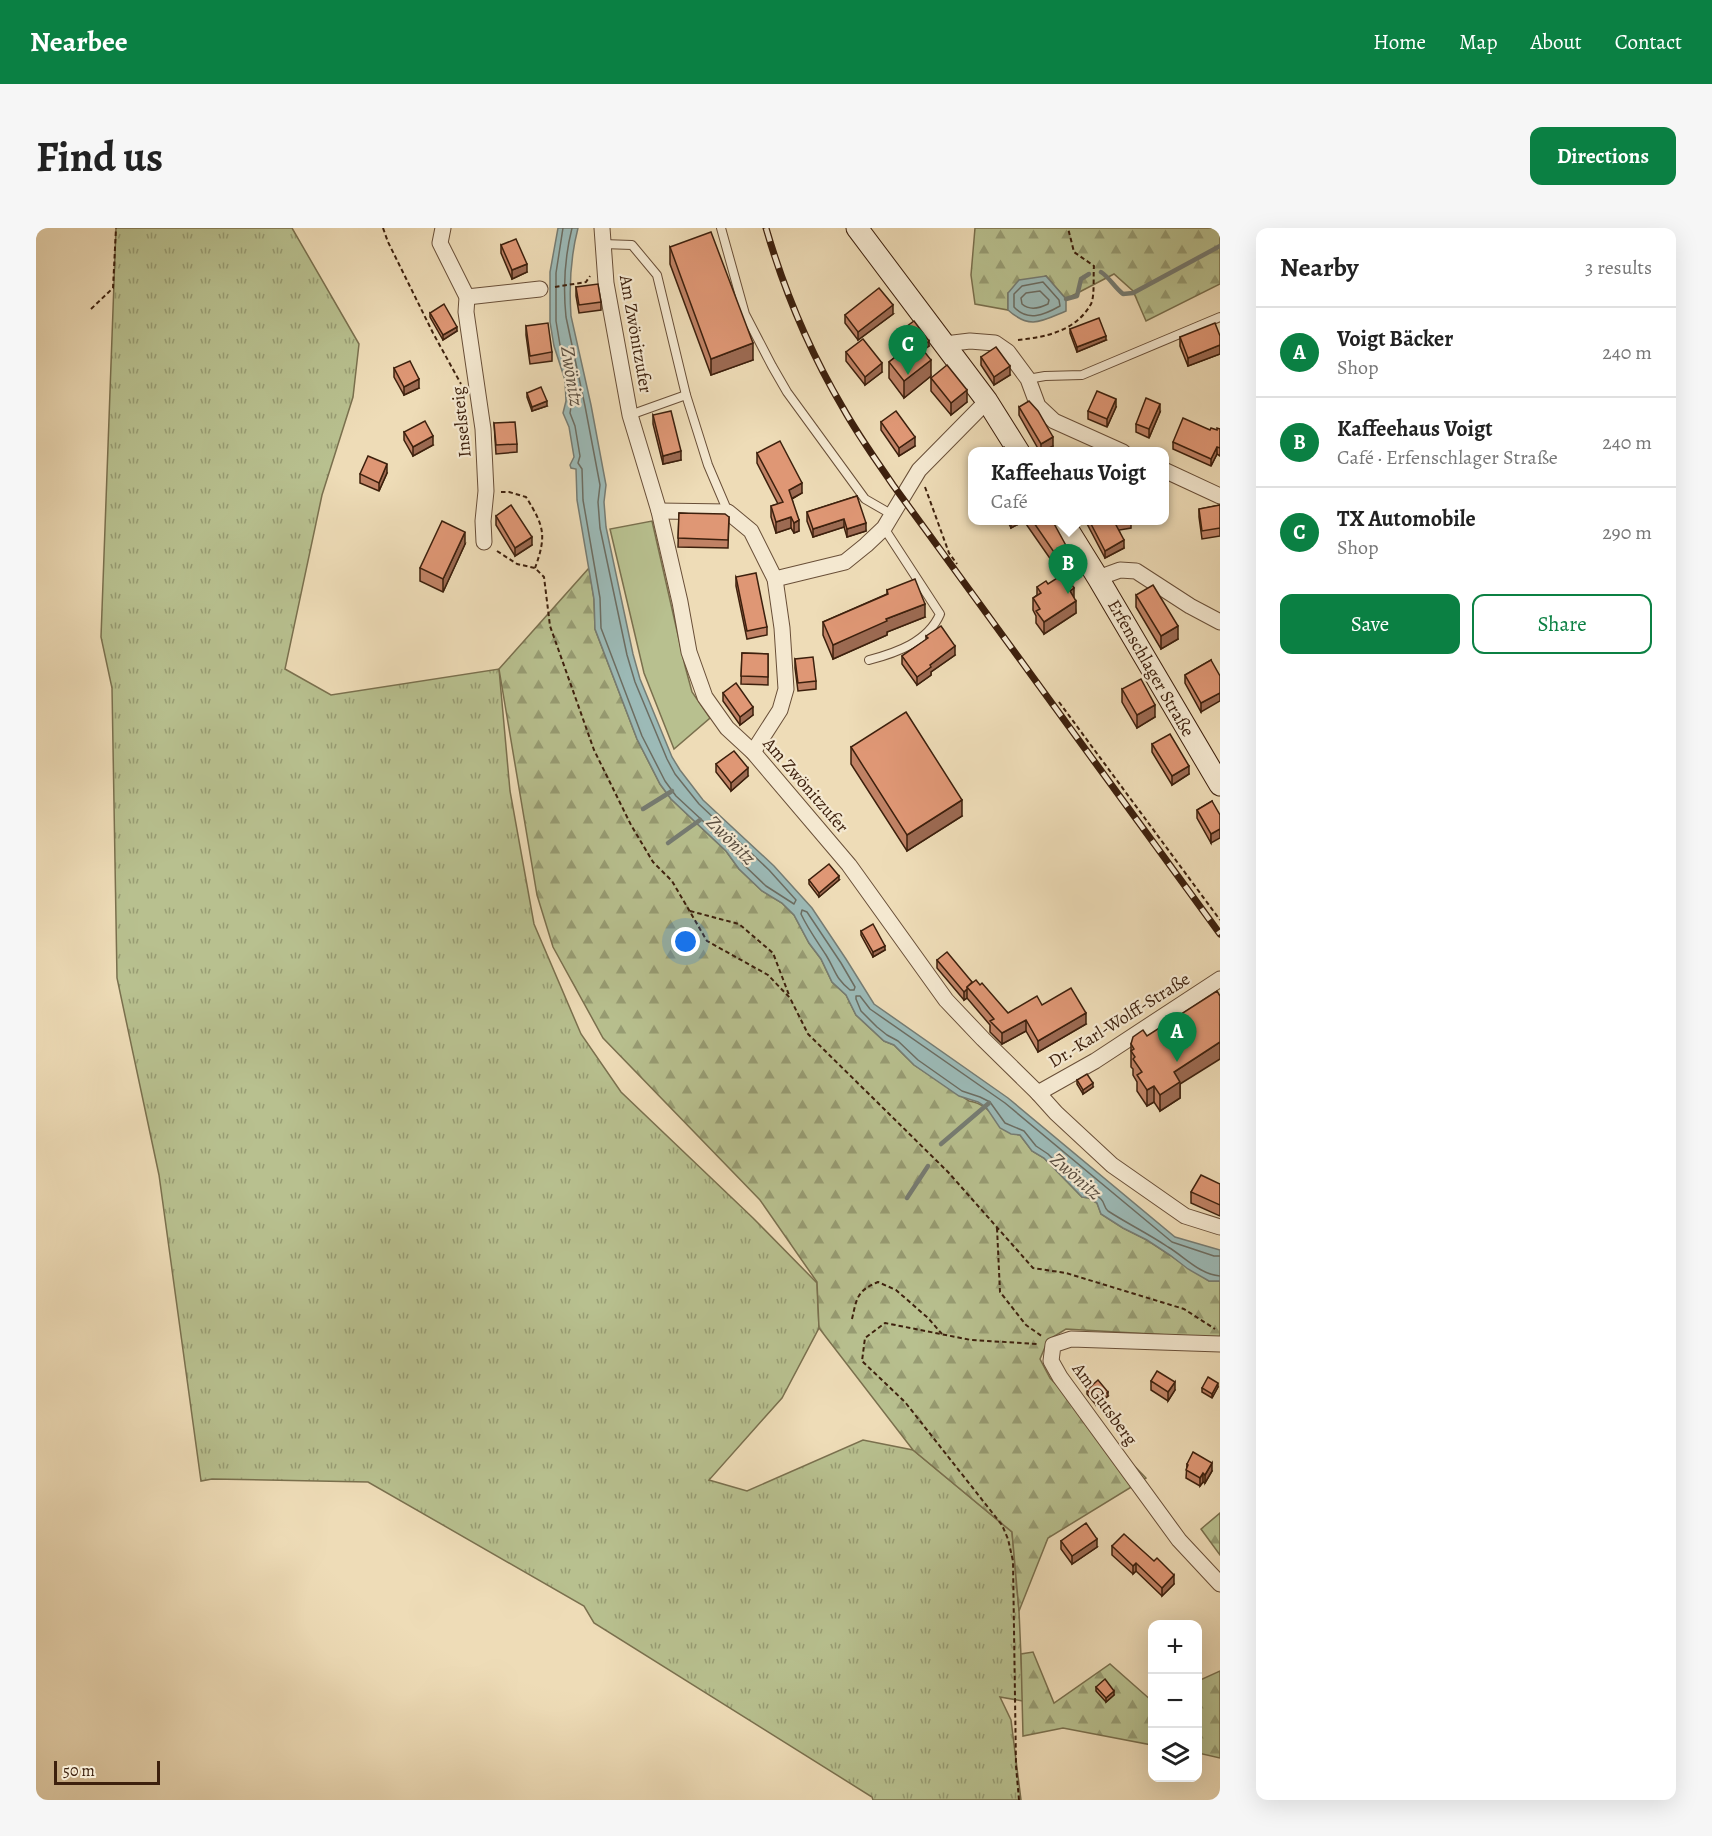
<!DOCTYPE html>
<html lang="en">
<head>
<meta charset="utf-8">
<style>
  :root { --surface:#fff; --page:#f6f6f6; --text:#222; --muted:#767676; --line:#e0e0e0; --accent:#0b8043 }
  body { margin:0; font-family:Alegreya,serif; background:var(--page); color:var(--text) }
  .controls { position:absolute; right:18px; bottom:18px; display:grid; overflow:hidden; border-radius:12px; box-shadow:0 6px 24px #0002 }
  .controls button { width:54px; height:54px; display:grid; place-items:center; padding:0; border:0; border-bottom:2px solid var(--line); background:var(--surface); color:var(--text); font:30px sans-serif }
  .scale { position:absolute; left:18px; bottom:15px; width:106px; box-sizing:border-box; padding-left:6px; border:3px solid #3d200d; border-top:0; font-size:16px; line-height:21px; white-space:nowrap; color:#3d200d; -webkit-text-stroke:4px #f4e8d0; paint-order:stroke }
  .you { position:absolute; left:650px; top:714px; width:21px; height:21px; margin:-15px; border:4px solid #fff; border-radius:50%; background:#1a73e8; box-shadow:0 0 0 9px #1a73e833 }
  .badge { display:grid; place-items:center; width:39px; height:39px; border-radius:50%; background:var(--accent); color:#fff; font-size:20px; font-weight:700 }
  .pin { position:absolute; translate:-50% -50px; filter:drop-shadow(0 2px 3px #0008) }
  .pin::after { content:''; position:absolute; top:32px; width:21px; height:18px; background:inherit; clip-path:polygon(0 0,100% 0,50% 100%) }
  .popup { position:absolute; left:932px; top:219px; width:201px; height:78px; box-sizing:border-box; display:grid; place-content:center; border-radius:12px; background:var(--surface); filter:drop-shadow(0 2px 4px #0005); font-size:20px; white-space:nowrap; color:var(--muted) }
  .popup b { font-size:22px; color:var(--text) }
  .popup::after { content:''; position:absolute; left:50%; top:100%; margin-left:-12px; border:12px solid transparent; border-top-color:var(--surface) }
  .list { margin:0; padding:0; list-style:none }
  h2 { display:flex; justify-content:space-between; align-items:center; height:78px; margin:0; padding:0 24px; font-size:26px }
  h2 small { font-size:20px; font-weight:400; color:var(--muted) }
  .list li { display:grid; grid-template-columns:39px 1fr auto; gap:18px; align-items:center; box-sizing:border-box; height:90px; padding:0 24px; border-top:2px solid var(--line) }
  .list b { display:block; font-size:22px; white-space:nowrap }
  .list p { margin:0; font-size:20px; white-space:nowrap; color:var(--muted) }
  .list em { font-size:20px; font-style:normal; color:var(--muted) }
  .actions { display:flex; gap:12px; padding:18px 24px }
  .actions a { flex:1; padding:14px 0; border:2px solid var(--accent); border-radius:12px; text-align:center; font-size:21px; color:var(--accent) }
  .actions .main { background:var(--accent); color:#fff }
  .icon { flex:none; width:33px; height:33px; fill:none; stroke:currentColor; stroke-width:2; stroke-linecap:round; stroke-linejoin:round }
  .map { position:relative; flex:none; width:1184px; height:1572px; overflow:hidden; border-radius:12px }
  header { display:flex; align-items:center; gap:36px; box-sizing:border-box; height:84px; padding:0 30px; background:var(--accent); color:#fff }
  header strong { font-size:28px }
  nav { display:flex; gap:33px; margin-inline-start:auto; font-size:21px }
  .intro { display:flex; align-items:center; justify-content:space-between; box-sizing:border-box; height:144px; padding:0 36px }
  h1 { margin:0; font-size:42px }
  .button { padding:15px 27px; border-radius:12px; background:var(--accent); color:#fff; font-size:21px; font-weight:700 }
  main { display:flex; gap:36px; padding:0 36px }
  aside { flex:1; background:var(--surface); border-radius:12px; box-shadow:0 6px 24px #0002 }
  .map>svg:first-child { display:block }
  .grass { fill:url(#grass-tufts); stroke:#7a704e; stroke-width:1.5 }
  .forest { fill:url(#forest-firs); stroke:#7a704e; stroke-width:1.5 }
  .garden { fill:#b8c08f; stroke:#7a704e; stroke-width:1.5 }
  .water { fill:#9cbab7; stroke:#767c73; stroke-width:1.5 }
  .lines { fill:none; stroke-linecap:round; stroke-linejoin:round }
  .shore { stroke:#6c6d62; stroke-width:1.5 }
  .stream { stroke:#767c73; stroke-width:4.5 }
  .lane-casing { stroke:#694f38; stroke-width:10 }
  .street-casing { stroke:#694f38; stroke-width:17 }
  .secondary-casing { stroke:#3d200d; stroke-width:23 }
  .path { stroke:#3d200d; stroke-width:2; stroke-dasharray:4.5 3; stroke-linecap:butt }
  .lane { stroke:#f4e8d0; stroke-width:8 }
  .street { stroke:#f4e8d0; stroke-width:15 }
  .secondary { stroke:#f4e8d0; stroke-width:21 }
  .rail-casing { stroke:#3d200d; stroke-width:7 }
  .rail { stroke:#f4e8d0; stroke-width:4.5; stroke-dasharray:14; stroke-linecap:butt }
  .wall { fill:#c08265; stroke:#3d200d; stroke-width:1.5 }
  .shaded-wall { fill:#9c6a52; stroke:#3d200d; stroke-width:1.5 }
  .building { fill:#df9775; stroke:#3d200d; stroke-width:1.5 }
  .labels { text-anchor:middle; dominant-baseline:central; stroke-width:4.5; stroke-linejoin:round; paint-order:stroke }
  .street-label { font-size:18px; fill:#3d200d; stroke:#f4e8d0 }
  .water-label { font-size:20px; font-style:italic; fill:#5a4e40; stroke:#f4e8d0 }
</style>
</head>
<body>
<header>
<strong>Nearbee</strong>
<nav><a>Home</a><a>Map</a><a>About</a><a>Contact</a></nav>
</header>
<div class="intro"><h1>Find us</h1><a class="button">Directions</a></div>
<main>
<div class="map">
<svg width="1184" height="1572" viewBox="0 0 1184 1572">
  <defs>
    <pattern id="grass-tufts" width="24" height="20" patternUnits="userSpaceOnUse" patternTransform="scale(1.5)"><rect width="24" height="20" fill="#b8c08f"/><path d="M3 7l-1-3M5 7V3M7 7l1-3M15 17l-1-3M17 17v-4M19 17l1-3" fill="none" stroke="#979c73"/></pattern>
    <pattern id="forest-firs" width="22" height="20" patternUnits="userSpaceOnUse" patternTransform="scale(1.5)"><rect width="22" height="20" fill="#b8c08f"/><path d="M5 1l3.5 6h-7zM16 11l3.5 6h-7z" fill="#979c73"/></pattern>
  </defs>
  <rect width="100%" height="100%" fill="#eedcb7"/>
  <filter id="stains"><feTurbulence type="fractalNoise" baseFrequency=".00333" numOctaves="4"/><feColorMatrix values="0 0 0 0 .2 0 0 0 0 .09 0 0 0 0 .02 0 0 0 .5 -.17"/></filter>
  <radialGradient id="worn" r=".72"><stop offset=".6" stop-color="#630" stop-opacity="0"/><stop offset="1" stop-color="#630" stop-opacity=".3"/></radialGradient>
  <path class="grass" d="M80,0H256L323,116L317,169L286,267L249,441L295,467L463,441L474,563L498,696L545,806L585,864L717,990L781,1055L783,1100L746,1170L673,1252L711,1263L827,1212L877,1222L976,1304L983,1383L987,1473L964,1469L975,1492L985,1572H837L836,1569L558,1395L548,1378L332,1254L176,1251L165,1253L123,947L81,750L76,460L65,409Z"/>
  <g class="forest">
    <path d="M939,0H1184V56L1110,93L1097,63L1078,46L1030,71L1010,48L972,65V82L939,76L935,47Z"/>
    <path d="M553,340L558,371L559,401L601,511L624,556L635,571L690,623L703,641L726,663L746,675L758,687L773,715L785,731L796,754L810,767L820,787L848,813L858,817L878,837L933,873C960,877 959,903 984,907L996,923L1008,930L1046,969L1053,970L1061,975L1065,986L1087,1000L1111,1012L1173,1053H1184V1110L1030,1101L1012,1112L1004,1131L1014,1150L1110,1250L1012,1310L983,1383L976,1304L877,1222L783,1100L781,1054L724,972L567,810L517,719L501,667L463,441Z"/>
    <path d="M1184,1285V1327L1165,1301Z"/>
    <path d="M997,1424L1018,1475L1074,1436L1116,1473V1517L1027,1500L987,1508L985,1426Z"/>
    <path d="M1184,1443V1530L1162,1525V1453Z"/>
  </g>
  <path class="garden" d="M616,293L649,438L656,464L674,490L638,521L608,445L574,301Z"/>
  <g class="water">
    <path d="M522,0H542C535,27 533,59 535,88L555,177L570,257L568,274L570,299L597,426L604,451L636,529L644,542L667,572L738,638L776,680L810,731L838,776L972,870L1139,1009L1184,1022V1053H1173L1152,1041L1134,1027L1111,1012L1087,1000L1065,986L1061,975L1053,970L1046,969L1008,930L996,923L984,907L975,906L964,900L950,879L942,874L923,868L878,837L858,817L848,813L820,787L810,767L796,754L785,731L773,715L758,687L746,675L726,663L703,641L690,623L635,571L624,556L601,511L559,401L558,371L541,272L540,241L535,240L534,237L538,229L533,199L527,185L530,173L529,152L518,118L514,94V44Z"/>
    <path d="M1010,48L1030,71V83C1006,93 994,102 972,82V65L983,52Z"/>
  </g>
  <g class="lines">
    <g class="shore">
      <path d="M527,0L520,45V93L524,117L535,151L536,173L534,185L539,198L544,228L542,235L546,241L547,272L564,370L565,400L606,508L629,553L640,568L695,619L708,637L730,658L758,676L760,672L733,642L663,576L639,546L631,531L599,454L591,427L564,300L562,274L564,257L549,178L530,89C527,60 529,28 536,0"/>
      <path d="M1007,54L1023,72L1024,78C1008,87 992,94 978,79V66L986,58Z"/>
      <path d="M1004,63L1013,72L1012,76C1004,80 994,83 986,76L985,70L990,65Z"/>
      <path d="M766,682L771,684L805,735L819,759L818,762H814C799,750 800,743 790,727C781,713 772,701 765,686Z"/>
      <path d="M1184,1028H1178L1136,1014L969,875L834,781L824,768H820V771L825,783L841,799L851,807L862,813L882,832L926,863L944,869L954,874L969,895L988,903L1000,918L1012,926L1049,963C1054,964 1061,967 1065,971C1069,975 1068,980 1072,983C1092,996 1113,1006 1132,1019C1149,1029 1163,1046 1184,1048"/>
    </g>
    <g class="stream">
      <path d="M1065,44C1074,50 1078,59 1087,66L1097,65L1184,18"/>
      <path d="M1030,71L1041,68L1045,51L1053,46"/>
      <path d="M607,581L636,563"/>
      <path d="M632,615L664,592"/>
      <path d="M905,916L953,875"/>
      <path d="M871,970L892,938"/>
    </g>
    <g class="lane-casing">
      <g id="lane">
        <path d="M685,0L709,86L736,138L751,164L829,271L855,286"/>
        <path d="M567,16L596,17L621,47L650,167L672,237L692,284"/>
        <path d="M992,151L1009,148L1046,147L1184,89"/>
        <path d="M594,187L650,167"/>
        <path d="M833,432C860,425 892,414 904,386L848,300"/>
      </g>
    </g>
    <g class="street-casing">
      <g id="street">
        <path d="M407,0L404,15L431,69L430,84L447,201L450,263L447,293L448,314"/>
        <path d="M566,0L570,55L594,187L623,283L644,374L653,424L669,469L691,500L717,524L813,637L910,772L947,811L1002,865L1020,885L1076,937L1149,988L1184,999"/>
        <path d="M431,69L504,61"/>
        <path d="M909,116L934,113L959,115L972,124L992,151L1002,178L1018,193L1087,224"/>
        <path d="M1128,242L1184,268"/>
        <path d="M623,283L692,284L715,303L739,351L746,400L750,461L744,482L717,524"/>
        <path d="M1062,350L1084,342L1100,343L1154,378L1184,394"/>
        <path d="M739,351L809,334L830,317L848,300L883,242L951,173"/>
        <path d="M1002,865L1059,833L1184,751"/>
        <path d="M1184,1116L1035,1111L1017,1117L1015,1133L1024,1149L1143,1312L1184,1356"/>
      </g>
    </g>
    <g class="secondary-casing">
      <g id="secondary">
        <path d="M821,0L951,173L983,224"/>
        <path d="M1026,292L1062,350L1184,557"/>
      </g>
    </g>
    <g class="path">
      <path d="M347,0L352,14L397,105L425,156"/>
      <path d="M519,59L550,54L554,48"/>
      <path d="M55,81L77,60L80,0"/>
      <path d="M982,112C1010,109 1040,103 1055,76C1059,68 1057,47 1058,38L1038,24L1032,0"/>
      <path d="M889,259L913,325L921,336"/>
      <path d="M465,264H473L490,269C508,298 511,307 499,340"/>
      <path d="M461,323L481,336L499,340L508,349L514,398L558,522L595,597L617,634L636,653L671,713L732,747L754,770L772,806L912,944L997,1040L1030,1045L1148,1081L1179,1101"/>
      <path d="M1023,474L1184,692"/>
      <path d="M654,683L703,696L737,725L753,767"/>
      <path d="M961,1000L964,1064L990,1097L1007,1109"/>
      <path d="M816,1091C821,1069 821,1063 842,1054L860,1062L892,1090L906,1106"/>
      <path d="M983,1572L980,1538L977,1333L972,1311L966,1297L869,1174L826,1133L829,1110L849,1095L935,1112L1002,1116"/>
    </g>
    <use href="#lane" class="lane"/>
    <use href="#street" class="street"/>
    <use href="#secondary" class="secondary"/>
    <g class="rail-casing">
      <path id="rail" d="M730,0C748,62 774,124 807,180C822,207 840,232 857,257L1184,706"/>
    </g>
    <use href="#rail" class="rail"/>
  </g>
  <g class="wall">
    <path d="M465,17L491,44L476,51L465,25Z"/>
    <path d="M634,19L717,132L675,147L634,36Z"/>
    <path d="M540,59L565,74V82L543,85L540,68Z"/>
    <path d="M394,85L421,103L407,112L394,89Z"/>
    <path d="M857,86L822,112L809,95V87Z"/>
    <path d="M490,98L516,124V133L494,136L490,107Z"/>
    <path d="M1034,101L1070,112L1041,124L1034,105Z"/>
    <path d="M863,104L893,118L887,122L895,148L868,170L853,150V134L871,119L863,108Z"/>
    <path d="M1184,108V126L1152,138L1144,118V109Z"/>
    <path d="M810,124L846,144L829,157L810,133Z"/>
    <path d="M945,129L974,147L958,157L945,137Z"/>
    <path d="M358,140L383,160L368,167L358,149Z"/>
    <path d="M895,150L931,174L915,187L895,163Z"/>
    <path d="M491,165L511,178L496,183L491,169Z"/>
    <path d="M983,179L1017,218L1007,224H1004L983,187Z"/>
    <path d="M1080,179L1071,199L1052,191V183Z"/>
    <path d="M1124,184L1113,210L1100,204V196Z"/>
    <path d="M617,187L645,232L627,236L617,196Z"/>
    <path d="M845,194L879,218L863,228L845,202Z"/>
    <path d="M458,195L481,216V224L460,226Z"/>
    <path d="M1184,201V228L1181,226L1175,238L1137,221V214L1174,202H1181Z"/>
    <path d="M368,204L397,217L377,228L368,212Z"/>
    <path d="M721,225L766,265L756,271L763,303L758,305L755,300L740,305L735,289V278L742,276L721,235Z"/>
    <path d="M351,245L343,263L324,255V246Z"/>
    <path d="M821,268L830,303L811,309L808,299L777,309L771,293V284Z"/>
    <path d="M1184,277V308L1166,311L1163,289V281Z"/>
    <path d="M643,285L693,289L692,320L642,319Z"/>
    <path d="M460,288L496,317L479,328L460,297Z"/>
    <path d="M971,292H1016L1033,335L1022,342L988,293L975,300Z"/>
    <path d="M1049,292H1095V300L1083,302L1088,320L1069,330Z"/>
    <path d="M429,316L407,364L384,353V340Z"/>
    <path d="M700,349L731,399V407L711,411L700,358Z"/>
    <path d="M1012,356L1038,371L1040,385L1008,406L1000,395V388L997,382V370L1001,367V359Z"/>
    <path d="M851,362L889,389L851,404V407L797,431L787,407V394L851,366Z"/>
    <path d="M1100,367L1142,411L1125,421L1100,379Z"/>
    <path d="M890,408L919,427L895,444V447L881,457L866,436V428L890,412Z"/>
    <path d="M706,425L732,426V457L705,456Z"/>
    <path d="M759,431L780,453V461L762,463L759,440Z"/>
    <path d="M1175,432L1165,484L1149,455V447Z"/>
    <path d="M1086,461L1119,489L1101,500L1086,474Z"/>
    <path d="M687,465L717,487L704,497L687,473Z"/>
    <path d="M1116,516L1153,546L1136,557L1116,524Z"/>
    <path d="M815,519L926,588L871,623L815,536Z"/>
    <path d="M680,536L712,548L695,563L680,544Z"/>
    <path d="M1176,573L1175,615L1161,590V582Z"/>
    <path d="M773,652H803L783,669L773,656Z"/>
    <path d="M825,703L849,722L837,729L825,707Z"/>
    <path d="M901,732L936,754L972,785L1006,777L1050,796L1002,824L990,803L966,816L954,804V797L931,770L928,772L901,740Z"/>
    <path d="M1095,816L1144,856V870L1124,883L1118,874L1111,878L1101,863V854L1097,847V841L1095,839Z"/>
    <path d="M1041,852L1057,859L1047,866L1041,856Z"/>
    <path d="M1184,956V988L1155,975V964Z"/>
    <path d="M1115,1153L1139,1162L1132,1173L1115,1162Z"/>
    <path d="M1182,1159L1176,1170L1166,1164V1160Z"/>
    <path d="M1051,1162L1072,1168L1060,1177L1051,1166Z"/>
    <path d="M1151,1236L1176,1243L1169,1255L1167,1254L1164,1258L1150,1250Z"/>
    <path d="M1025,1313L1061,1319L1036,1336L1025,1321Z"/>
    <path d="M1076,1318L1138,1356L1126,1368L1100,1343L1097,1346L1076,1327Z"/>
    <path d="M1060,1459L1078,1467L1070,1474L1060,1463Z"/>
  </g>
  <g class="shaded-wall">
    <path d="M491,36V44L476,51V42Z"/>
    <path d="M857,77V86L822,112V104Z"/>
    <path d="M421,99V103L407,112V107Z"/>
    <path d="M1070,108V112L1041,124V119Z"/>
    <path d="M893,113V118L879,129V125Z"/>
    <path d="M717,115V132L675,147V131Z"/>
    <path d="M1184,117V126L1152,138V130Z"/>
    <path d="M895,132V148L868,170V153Z"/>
    <path d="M846,135V144L829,157V149Z"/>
    <path d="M974,138V147L958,157V149Z"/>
    <path d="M383,151V160L368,167V159Z"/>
    <path d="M931,162V174L915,187V175Z"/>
    <path d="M1080,171V179L1071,199V191Z"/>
    <path d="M511,173V178L496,183V179Z"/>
    <path d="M1124,176V184L1113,210V201Z"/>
    <path d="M397,208V217L377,228V219Z"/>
    <path d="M879,209V218L863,228V220Z"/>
    <path d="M1017,209V218L1005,224V216Z"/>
    <path d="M1181,219V226L1175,238V231Z"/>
    <path d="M645,223V232L627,236V228Z"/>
    <path d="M351,236V245L343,263V255Z"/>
    <path d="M766,255V265L753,272V262Z"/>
    <path d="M755,289V300L740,305V294Z"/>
    <path d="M808,291V299L777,309V301Z"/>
    <path d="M763,292V303L758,305V295Z"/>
    <path d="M975,292H988V293L975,300Z"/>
    <path d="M830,295V303L811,309V301Z"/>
    <path d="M429,304V316L407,364V351Z"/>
    <path d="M496,309V317L479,328V320Z"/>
    <path d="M1088,312V320L1069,330V323Z"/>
    <path d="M1033,323V335L1022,342V330Z"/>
    <path d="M1038,360V372L1034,363Z"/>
    <path d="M1040,373V385L1008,406V394Z"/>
    <path d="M889,376V389L851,404V407L797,431V417L850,391Z"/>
    <path d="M1142,398V411L1125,421V408Z"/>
    <path d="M919,418V427L895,444V447L881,457V449L894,437Z"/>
    <path d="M1184,465V473L1165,484V475Z"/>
    <path d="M1119,477V489L1101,500V487Z"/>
    <path d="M717,479V487L704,497V489Z"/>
    <path d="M1153,538V546L1136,557V548Z"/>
    <path d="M712,540V548L695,563V555Z"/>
    <path d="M926,572V588L871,623V607Z"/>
    <path d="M1184,601V610L1175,615V606Z"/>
    <path d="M803,648V652L783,669V665Z"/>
    <path d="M849,718V722L837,729V724Z"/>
    <path d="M931,761V770L928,772V764Z"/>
    <path d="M1050,785V796L1002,824V813Z"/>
    <path d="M990,792V803L966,816V805Z"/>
    <path d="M1184,814V831L1144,856V870L1124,883V867L1138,844Z"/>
    <path d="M1057,855V859L1047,866V862Z"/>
    <path d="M1118,858V874L1111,878V862Z"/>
    <path d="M1139,1154V1162L1132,1173V1164Z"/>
    <path d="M1182,1155V1159L1176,1170V1166Z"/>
    <path d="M1072,1164V1168L1060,1177V1173Z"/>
    <path d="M1176,1235V1243L1169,1255V1247Z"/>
    <path d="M1167,1245V1254L1164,1258V1250Z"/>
    <path d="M1061,1311V1319L1036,1336V1328Z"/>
    <path d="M1100,1335V1343L1097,1346V1338Z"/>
    <path d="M1138,1347V1356L1126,1368V1360Z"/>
    <path d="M1078,1463V1467L1070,1474V1470Z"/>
  </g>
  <g class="building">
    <path d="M675,4L717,115L675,131L634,19Z"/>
    <path d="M480,11L491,36L476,42L465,17Z"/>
    <path d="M562,56L565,74L543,77L540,59Z"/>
    <path d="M843,60L857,77L822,104L809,87Z"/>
    <path d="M408,76L421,99L407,107L394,85Z"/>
    <path d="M1063,90L1070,108L1041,119L1034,101Z"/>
    <path d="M878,93L893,113L885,120L880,113L873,118L863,104Z"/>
    <path d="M512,95L516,124L494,128L490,98Z"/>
    <path d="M1179,95L1184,108V117L1152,130L1144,109Z"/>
    <path d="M827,111L846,135L829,149L810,124Z"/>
    <path d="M880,113L895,132L868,153L853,134Z"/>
    <path d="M960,119L974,138L958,149L945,129Z"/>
    <path d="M374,133L383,151L368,159L358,140Z"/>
    <path d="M911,137L931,162L915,175L895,150Z"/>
    <path d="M505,159L511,173L496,179L491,165Z"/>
    <path d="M1061,163L1080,171L1071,191L1052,183Z"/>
    <path d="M1110,170L1124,176L1113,201L1100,196Z"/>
    <path d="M993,173L1002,183L1017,209L1005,216L983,179Z"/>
    <path d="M635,183L645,223L627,228L617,187Z"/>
    <path d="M860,183L879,209L863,220L845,194Z"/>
    <path d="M1147,190L1174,202L1175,200L1181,202V200L1184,201V220L1181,219L1175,231L1137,214Z"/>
    <path d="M389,193L397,208L377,219L368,204Z"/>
    <path d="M479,194L481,216L460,217L458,195Z"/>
    <path d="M744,213L766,255L753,262L763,292L758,295L755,289L740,294L735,278L747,274L721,225Z"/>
    <path d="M968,219L971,224H960Z"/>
    <path d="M332,228L351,236L343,255L324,246Z"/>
    <path d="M821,268L830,295L811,301L808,291L777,301L771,284Z"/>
    <path d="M475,277L496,309L479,320L460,288Z"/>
    <path d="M1184,277V300L1166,303L1163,281Z"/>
    <path d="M643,285L689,286L693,289L692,312L642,310Z"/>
    <path d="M996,292H1016L1033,323L1022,330Z"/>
    <path d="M1053,292H1095V293L1079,295L1088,312L1069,323Z"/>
    <path d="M406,293L429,304L407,351L384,340Z"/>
    <path d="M720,345L731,399L711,403L700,349Z"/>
    <path d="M1029,345L1038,360L1034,363L1040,373L1008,394L1000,383L1004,381L997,370L1005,365L1001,359L1010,353L1012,356Z"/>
    <path d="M879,351L889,376L850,391L851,393L797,417L787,394L852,366L851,362Z"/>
    <path d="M1117,357L1142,398L1125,408L1100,367Z"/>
    <path d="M905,398L919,418L894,437L895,439L881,449L866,428L892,410L890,408Z"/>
    <path d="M706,425L732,426V449L705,448Z"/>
    <path d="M777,429L780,453L762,455L759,431Z"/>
    <path d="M1175,432L1184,448V465L1165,475L1149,447Z"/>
    <path d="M1105,451L1119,477L1101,487L1086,461Z"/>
    <path d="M700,455L717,479L704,489L687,465Z"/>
    <path d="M870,484L926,572L871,607L815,519Z"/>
    <path d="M1134,506L1153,538L1136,548L1116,516Z"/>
    <path d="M698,523L712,540L695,555L680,536Z"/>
    <path d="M1176,573L1184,587V601L1175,606L1161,582Z"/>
    <path d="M793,636L803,648L783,665L773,652Z"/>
    <path d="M837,696L849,718L837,724L825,703Z"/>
    <path d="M911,724L936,754L931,759V761L928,764L901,732Z"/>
    <path d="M940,752L944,757L946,755L972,785L1001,768L1006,777L1035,760L1050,785L1002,813L990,792L966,805L954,793L958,791L931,759Z"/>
    <path d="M1181,763L1184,768V814L1138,844L1144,854L1124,867L1118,858L1111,862L1101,847L1106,844L1097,831L1099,829L1095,823L1098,821L1095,816L1097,809L1107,802L1111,808Z"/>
    <path d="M1051,846L1057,855L1047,862L1041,852Z"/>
    <path d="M1165,947L1184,956V977L1155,964Z"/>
    <path d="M1121,1143L1139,1154L1132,1164L1115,1153Z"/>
    <path d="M1172,1149L1182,1155L1176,1166L1166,1160Z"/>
    <path d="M1062,1152L1072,1164L1060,1173L1051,1162Z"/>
    <path d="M1157,1224L1176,1235L1169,1247L1167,1245L1164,1250L1150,1242L1152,1237L1151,1236Z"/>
    <path d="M1050,1295L1061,1311L1036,1328L1025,1313Z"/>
    <path d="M1088,1306L1118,1333L1121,1330L1138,1347L1126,1360L1100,1335L1097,1338L1076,1318Z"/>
    <path d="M1131,1393L1134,1396H1126Z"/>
    <path d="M1069,1451L1078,1463L1070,1470L1060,1459Z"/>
  </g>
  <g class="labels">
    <g class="street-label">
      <text transform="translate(600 106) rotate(80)">Am Zwönitzufer</text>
      <text transform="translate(425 194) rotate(-96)">Inselsteig</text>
      <text transform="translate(1115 440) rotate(60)">Erfenschlager Straße</text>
      <text transform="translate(770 557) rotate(49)">Am Zwönitzufer</text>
      <text transform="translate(1083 792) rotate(-32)">Dr.-Karl-Wolff-Straße</text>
      <text transform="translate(1069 1176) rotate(54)">Am Gutsberg</text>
    </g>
    <g class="water-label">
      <text transform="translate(536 148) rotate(81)">Zwönitz</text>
      <text transform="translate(695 612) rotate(45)">Zwönitz</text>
      <text transform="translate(1040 948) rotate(41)">Zwönitz</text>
    </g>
  </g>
  <rect width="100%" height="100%" filter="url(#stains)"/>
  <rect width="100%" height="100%" fill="url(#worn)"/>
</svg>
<div class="controls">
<button>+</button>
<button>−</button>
<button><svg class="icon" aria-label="layers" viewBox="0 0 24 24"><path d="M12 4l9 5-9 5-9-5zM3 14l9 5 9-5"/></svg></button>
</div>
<div class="scale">50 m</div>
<div class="you"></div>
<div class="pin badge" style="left:1141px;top:834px">A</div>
<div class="pin badge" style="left:1032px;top:366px">B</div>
<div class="popup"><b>Kaffeehaus Voigt</b>Café</div>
<div class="pin badge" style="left:872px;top:147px">C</div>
</div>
<aside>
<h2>Nearby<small>3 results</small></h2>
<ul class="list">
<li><span class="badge">A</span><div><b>Voigt Bäcker</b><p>Shop</p></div><em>240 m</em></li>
<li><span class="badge">B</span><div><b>Kaffeehaus Voigt</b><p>Café · Erfenschlager Straße</p></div><em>240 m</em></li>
<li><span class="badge">C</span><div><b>TX Automobile</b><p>Shop</p></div><em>290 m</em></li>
</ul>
<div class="actions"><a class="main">Save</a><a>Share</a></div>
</aside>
</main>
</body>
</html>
